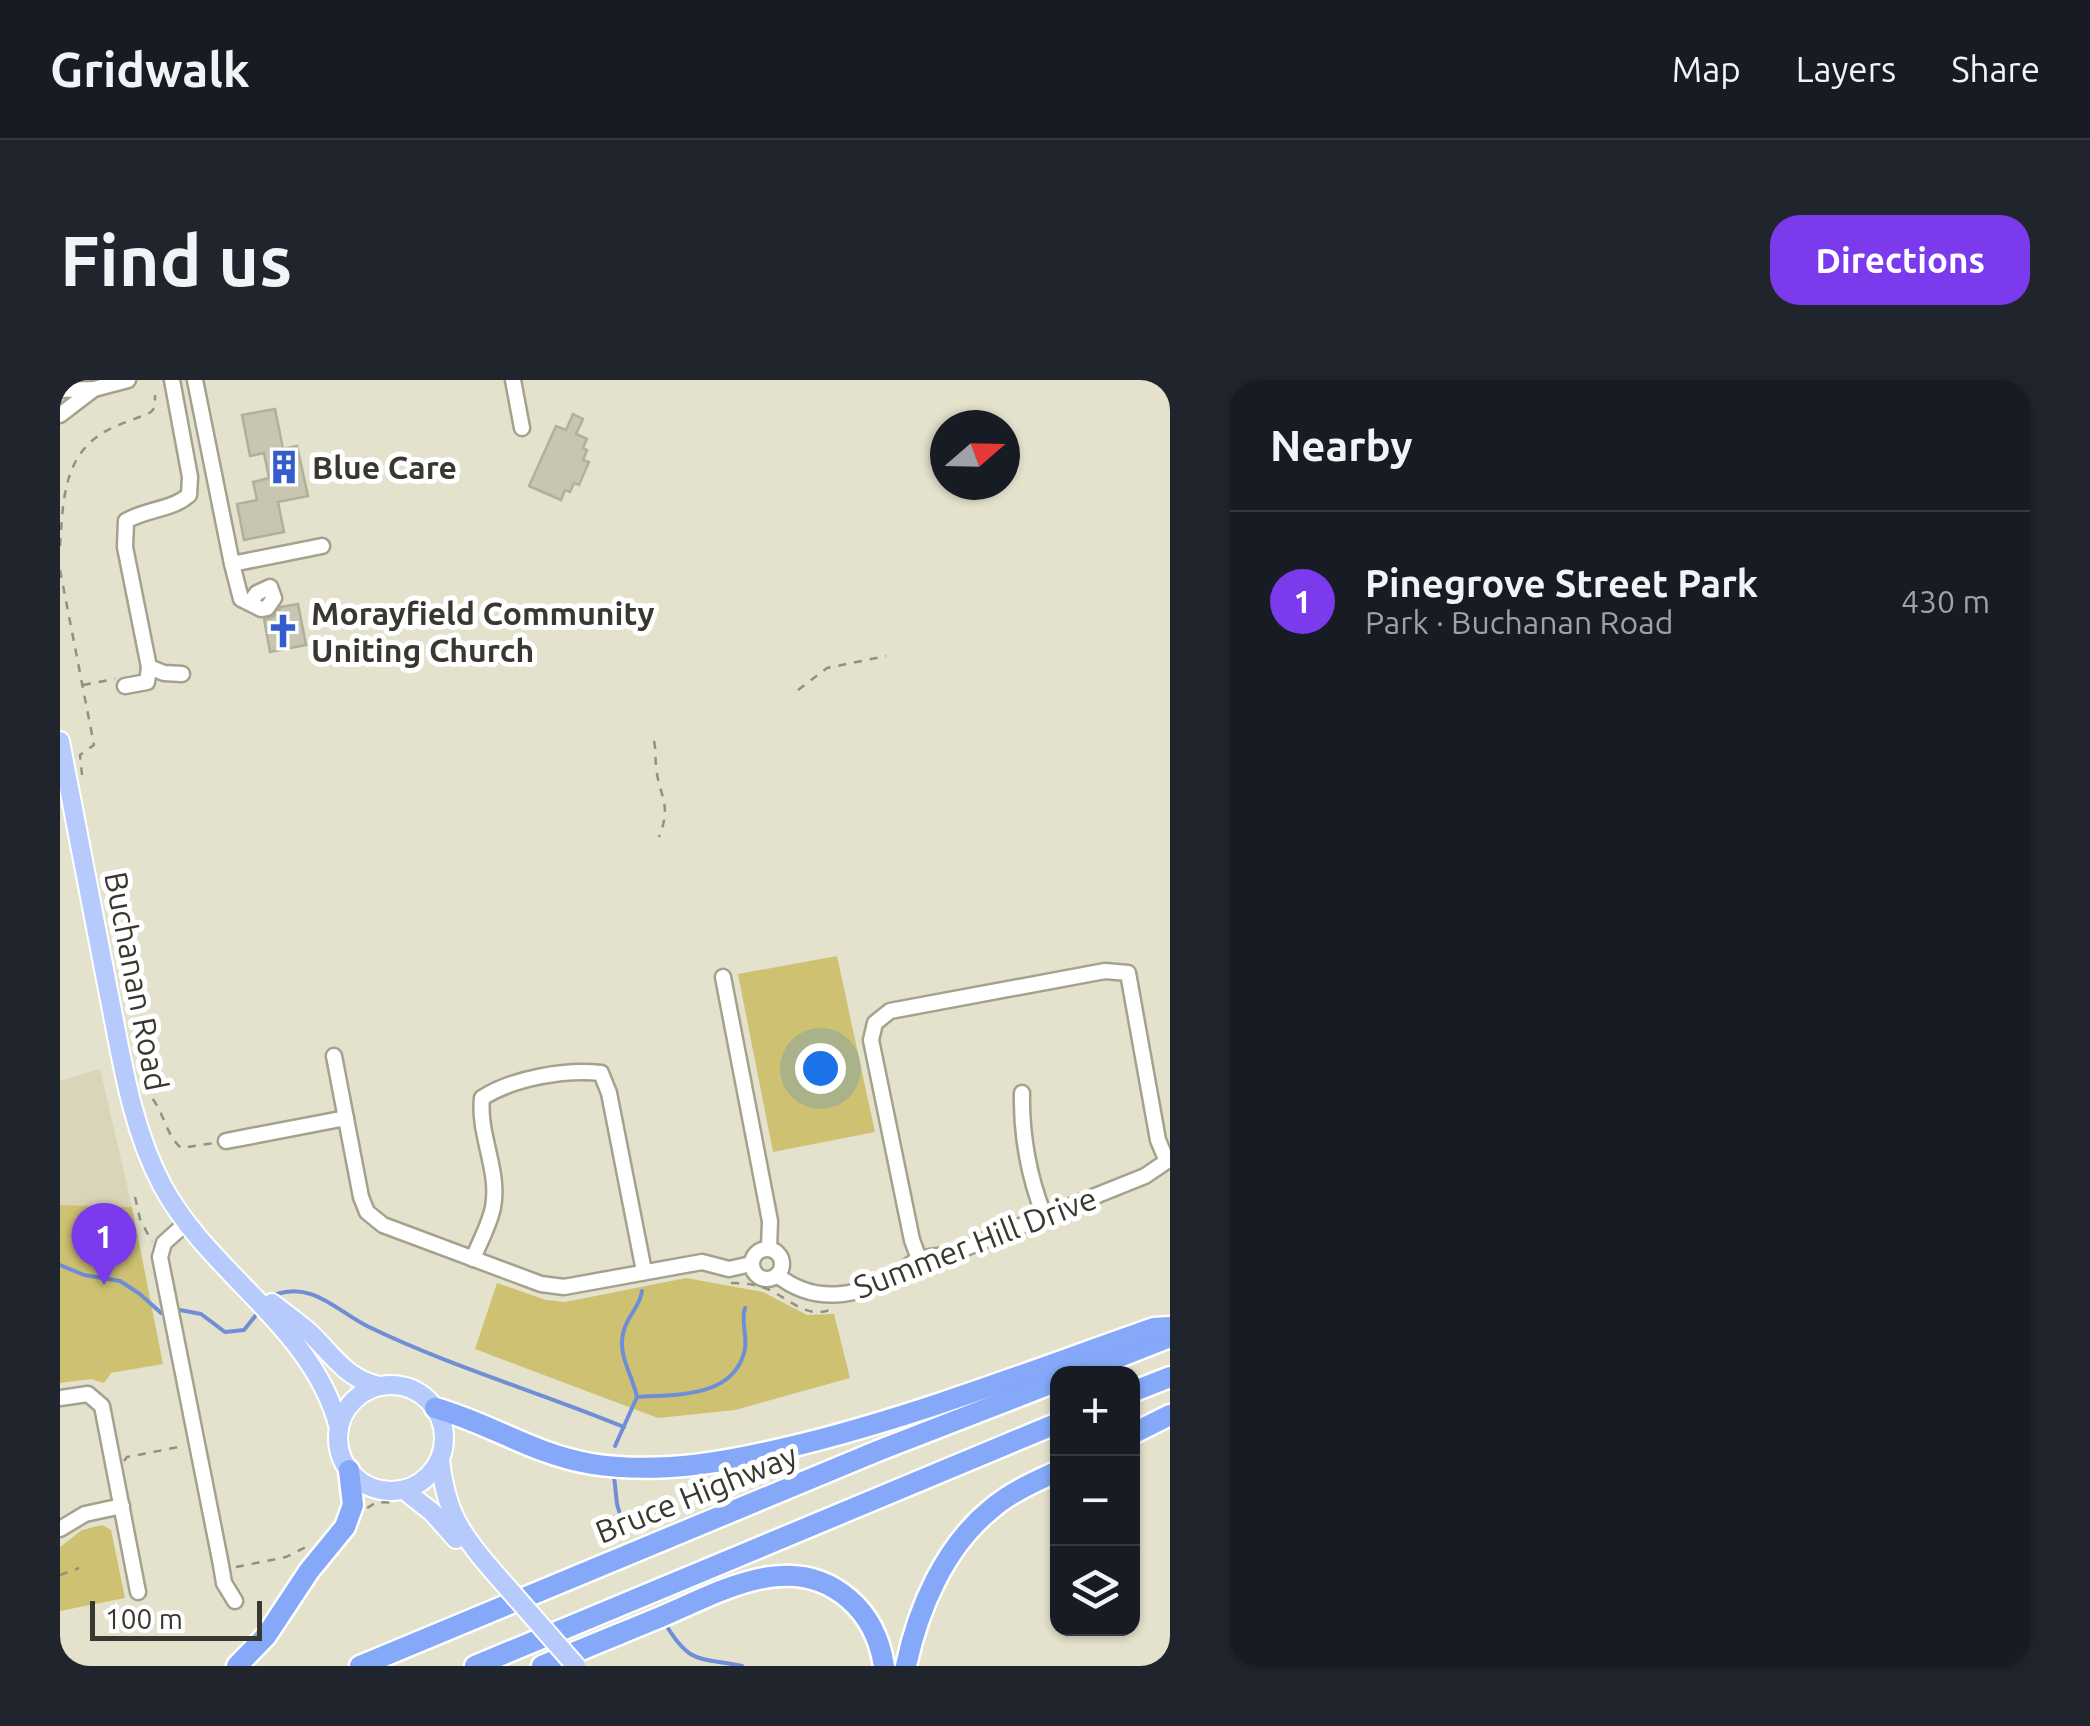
<!DOCTYPE html>
<html lang="en">
<head>
<meta charset="utf-8">
<style>
  :root { --surface:#171b24; --page:#20242c; --text:#f1f3f6; --muted:#9ea1a6; --line:#363941; --accent:#7c3aed }
  body { margin:0; font-family:Ubuntu,sans-serif; background:var(--page); color:var(--text) }
  .controls { position:absolute; right:30px; bottom:30px; display:grid; overflow:hidden; border-radius:20px; box-shadow:0 2px 8px #0004 }
  .controls button { width:90px; height:90px; display:grid; place-items:center; padding:0; border:0; border-bottom:2px solid var(--line); background:var(--surface); color:var(--text); font:50px sans-serif }
  .compass { position:absolute; left:870px; top:30px; width:90px; height:90px; border-radius:50%; background:var(--surface); box-shadow:0 2px 8px #0004; rotate:70deg }
  .scale { position:absolute; left:30px; bottom:25px; width:172px; box-sizing:border-box; padding-left:10px; border:5px solid #393830; border-top:0; font-size:28px; line-height:35px; white-space:nowrap; color:#393830; -webkit-text-stroke:8px #fff; paint-order:stroke }
  .you { position:absolute; left:760px; top:688px; width:35px; height:35px; margin:-25px; border:8px solid #fff; border-radius:50%; background:#1a73e8; box-shadow:0 0 0 15px #1a73e833 }
  .badge { display:grid; place-items:center; width:65px; height:65px; border-radius:50%; background:var(--accent); color:#fff; font-size:32px; font-weight:700 }
  .pin { position:absolute; translate:-50% -82px; filter:drop-shadow(0 2px 5px #0008) }
  .pin::after { content:''; position:absolute; top:52px; width:35px; height:30px; background:inherit; clip-path:polygon(0 0,100% 0,50% 100%) }
  .list { margin:0; padding:0; list-style:none }
  h2 { display:flex; justify-content:space-between; align-items:center; height:130px; margin:0; padding:0 40px; font-size:42px }
  h2 small { font-size:32px; font-weight:400; color:var(--muted) }
  .list li { display:grid; grid-template-columns:65px 1fr auto; gap:30px; align-items:center; box-sizing:border-box; height:180px; padding:0 40px; border-top:2px solid var(--line) }
  .list b { display:block; font-size:38px; white-space:nowrap }
  .list p { margin:0; font-size:32px; white-space:nowrap; color:var(--muted) }
  .list em { font-size:32px; font-style:normal; color:var(--muted) }
  .icon { flex:none; width:55px; height:55px; fill:none; stroke:currentColor; stroke-width:2; stroke-linecap:round; stroke-linejoin:round }
  .map { position:relative; flex:none; width:1110px; height:1286px; overflow:hidden; border-radius:30px }
  header { display:flex; align-items:center; gap:60px; box-sizing:border-box; height:140px; padding:0 50px; background:var(--surface); border-bottom:2px solid var(--line) }
  header strong { font-size:48px }
  nav { display:flex; gap:55px; margin-inline-start:auto; font-size:35px }
  .intro { display:flex; align-items:center; justify-content:space-between; box-sizing:border-box; height:240px; padding:0 60px }
  h1 { margin:0; font-size:70px }
  .button { padding:25px 45px; border-radius:30px; background:var(--accent); color:#fff; font-size:35px; font-weight:700 }
  main { display:flex; gap:60px; padding:0 60px }
  aside { flex:1; background:var(--surface); border-radius:30px; box-shadow:0 2px 8px #0004 }
  .map>svg:first-child { display:block }
  .built { fill:#d8d5b8 }
  .green { fill:#cec272 }
  .lines { fill:none; stroke-linecap:round; stroke-linejoin:round }
  .stream { stroke:#6f8ed7; stroke-width:4 }
  .building { fill:#c8c6b1; stroke:#b2af9b; stroke-width:2.5 }
  .minor-casing { stroke:#a4a28e; stroke-width:19 }
  .major-casing { stroke:#fff; stroke-width:22 }
  .highway-casing { stroke:#fff; stroke-width:25 }
  .path { stroke:#929081; stroke-width:2.5; stroke-dasharray:8 8; stroke-linecap:butt }
  .minor { stroke:#fff; stroke-width:14 }
  .major { stroke:#b6cbfb; stroke-width:18 }
  .highway { stroke:#85a8f8; stroke-width:20 }
  .major-bridge-casing { stroke:#fff; stroke-width:22; stroke-linecap:butt }
  .major-bridge { stroke:#b6cbfb; stroke-width:18 }
  .labels { text-anchor:middle; dominant-baseline:central; stroke-width:10; stroke-linejoin:round; paint-order:stroke }
  .poi-label { font-size:32px; font-weight:bold; fill:#393830; stroke:#fff; text-anchor:start }
  .street-label { font-size:32px; fill:#393830; stroke:#fff }
</style>
</head>
<body>
<header>
<strong>Gridwalk</strong>
<nav><a>Map</a><a>Layers</a><a>Share</a></nav>
</header>
<div class="intro"><h1>Find us</h1><a class="button">Directions</a></div>
<main>
<div class="map">
<svg width="1110" height="1286" viewBox="0 0 1110 1286">
  <rect width="100%" height="100%" fill="#e4e1cc"/>
  <path class="built" d="M40,689L72,827L0,825V701Z"/>
  <g class="green">
    <path d="M777,576L815,752L713,772L678,594Z"/>
    <path d="M0,825L72,827L103,984L51,993L44,1003L31,999L0,1003Z"/>
    <path d="M626,898L703,912L747,935L774,934L790,998L675,1030L598,1038L415,969L437,903L486,920L505,922Z"/>
    <path d="M42,1145L51,1150L65,1218L0,1231V1167L22,1150Z"/>
  </g>
  <g class="lines">
    <g class="stream">
      <path d="M0,885L24,895L60,901L80,914L101,933"/>
      <path d="M217,914C253,902 277,931 307,946C389,986 479,1012 564,1047"/>
      <path d="M120,930L141,934L165,952L184,950L196,935"/>
      <path d="M577,1017C614,1014 671,1019 684,973C689,958 680,942 685,928"/>
      <path d="M555,1066L577,1017C572,993 555,972 565,947C570,933 580,926 582,911"/>
      <path d="M554,1096L557,1124L566,1155"/>
      <path d="M606,1245C631,1286 640,1277 682,1286"/>
    </g>
  </g>
  <g class="building">
    <path d="M215,29L223,69L237,66L248,116L218,122L224,152L184,160L177,124L197,120L193,102L209,98L204,73L190,76L182,35Z"/>
    <path d="M513,34L523,39L516,54L527,59L523,68L527,70L523,80L529,82L519,105L514,103L510,112L505,110L501,120L469,106L496,46L506,50Z"/>
    <path d="M238,224L246,265L210,272L204,239L213,237L221,227Z"/>
  </g>
  <g class="lines">
    <g class="minor-casing">
      <g id="minor">
        <path d="M112,0L130,97L129,115C112,130 86,129 66,141L65,167L89,287L104,293L122,294"/>
        <path d="M135,0L172,184L262,166"/>
        <path d="M453,0L462,48"/>
        <path d="M0,10L34,9L68,0"/>
        <path d="M0,35L34,9"/>
        <path d="M172,184L181,219L201,229L207,228L214,218L210,207L197,213L191,221"/>
        <path d="M65,306L87,302L89,287"/>
        <path d="M663,597L710,841L709,868"/>
        <path d="M274,676L301,817L307,832L323,845L481,904L504,907L642,882L669,889L691,884"/>
        <path d="M962,713C961,754 969,798 984,835"/>
        <path d="M166,761L286,738"/>
        <path d="M125,844L104,863L100,877L161,1185L164,1203L175,1221"/>
        <circle cx="707" cy="884" r="15"/>
        <path d="M413,879C419,863 430,844 433,827C440,791 418,755 422,718C453,698 505,689 541,693L549,713L584,891"/>
        <path d="M859,879L852,860L811,660L815,643L830,631L1045,591L1068,593L1098,760L1106,779"/>
        <path d="M717,895C755,925 796,917 837,895C844,891 849,884 856,881C865,876 878,876 888,875L1085,796L1110,779"/>
        <path d="M0,1018L28,1014L42,1026L78,1212"/>
        <path d="M0,1149L25,1134L62,1126"/>
      </g>
    </g>
    <g class="major-casing">
      <g id="major">
        <path d="M0,361C16,445 32,530 49,615C62,680 71,746 102,805C150,895 253,946 279,1048"/>
        <path d="M212,923C224,933 238,942 250,953C273,975 285,998 319,1006"/>
        <circle cx="331" cy="1058" r="53"/>
        <path d="M380,1080C386,1131 399,1152 432,1190"/>
        <path d="M344,1110L372,1132L396,1159"/>
      </g>
    </g>
    <g class="highway-casing">
      <g id="highway">
        <path d="M1016,994L1110,957"/>
        <path d="M1072,1012L1110,997"/>
        <path d="M375,1028C430,1043 472,1074 532,1084C603,1095 673,1081 742,1064C862,1034 977,989 1094,948L1110,947"/>
        <path d="M1072,1054L1110,1035"/>
        <path d="M177,1286L206,1256L249,1191L285,1147L293,1125L289,1090"/>
        <path d="M300,1286L820,1070L998,1001"/>
        <path d="M415,1286L998,1043"/>
        <path d="M482,1286C522,1269 562,1253 603,1236C662,1211 732,1169 789,1219C810,1237 820,1260 824,1286"/>
        <path d="M846,1286C858,1229 884,1168 930,1130C949,1113 974,1102 998,1091"/>
      </g>
    </g>
    <g class="path">
      <path d="M0,166C3,126 2,79 41,54C56,44 75,40 91,32L95,27V15"/>
      <path d="M0,190L34,365L20,375L22,395"/>
      <path d="M23,305L55,299"/>
      <path d="M738,310L767,288L826,276"/>
      <path d="M594,361C596,369 595,377 596,385C598,416 613,422 599,457"/>
      <path d="M82,707C105,727 103,752 121,768L154,763"/>
      <path d="M75,817L80,839L92,862"/>
      <path d="M853,900L878,890"/>
      <path d="M671,903C683,903 693,904 705,908C728,917 748,942 774,928"/>
      <path d="M64,1081L67,1077L124,1066"/>
      <path d="M307,1128L317,1122L337,1123"/>
      <path d="M176,1187L226,1177L248,1166"/>
      <path d="M0,1195L19,1188"/>
    </g>
    <use href="#minor" class="minor"/>
    <use href="#major" class="major"/>
    <use href="#highway" class="highway"/>
    <g class="major-bridge-casing">
      <path id="major-bridge" d="M432,1190L516,1286"/>
    </g>
    <use href="#major-bridge" class="major-bridge"/>
  </g>
  <defs>
    <g id="building-bare" transform="scale(2.7)"><path d="M-4-6H4V6H1V3H-1V6H-4ZM-2.5-4.3h1.7v1.8h-1.7ZM.8-4.3h1.7v1.8H.8ZM-2.5-1h1.7V.8h-1.7ZM.8-1h1.7V.8H.8Z" fill="#355ccc" stroke="#fff" stroke-width="2.5" paint-order="stroke"/></g>
    <g id="church-bare" transform="scale(2.7)"><path d="M-1.2-6h2.4v3.5h3.3v2.4h-3.3V6h-2.4V-.1h-3.3v-2.4h3.3Z" fill="#355ccc" stroke="#fff" stroke-width="2.5" paint-order="stroke"/></g>
  </defs>
  <g fill-rule="evenodd">
    <use href="#building-bare" x="224" y="87"/>
    <use href="#church-bare" x="223" y="251"/>
  </g>
  <g class="labels">
    <g class="poi-label">
      <text x="252" y="87">Blue Care</text>
      <text x="251" y="233">Morayfield Community<tspan x="251" dy="37">Uniting Church</tspan></text>
    </g>
    <g class="street-label">
      <text transform="translate(77 601) rotate(79)">Buchanan Road</text>
      <text transform="translate(915 862) rotate(-21)">Summer Hill Drive</text>
      <text transform="translate(636 1113) rotate(-22)">Bruce Highway</text>
    </g>
  </g>
</svg>
<div class="controls">
<button>+</button>
<button>−</button>
<button><svg class="icon" aria-label="layers" viewBox="0 0 24 24"><path d="M12 4l9 5-9 5-9-5zM3 14l9 5 9-5"/></svg></button>
</div>
<svg class="compass" viewBox="-18 -18 36 36"><path d="M0-13l5 13h-10z" fill="#e53935"/><path d="M0 13l5-13h-10z" fill="#9ea1a6"/></svg>
<div class="scale">100 m</div>
<div class="you"></div>
<div class="pin badge" style="left:44px;top:905px">1</div>
</div>
<aside>
<h2>Nearby<small></small></h2>
<ul class="list">
<li><span class="badge">1</span><div><b>Pinegrove Street Park</b><p>Park · Buchanan Road</p></div><em>430 m</em></li>
</ul>
</aside>
</main>
</body>
</html>
